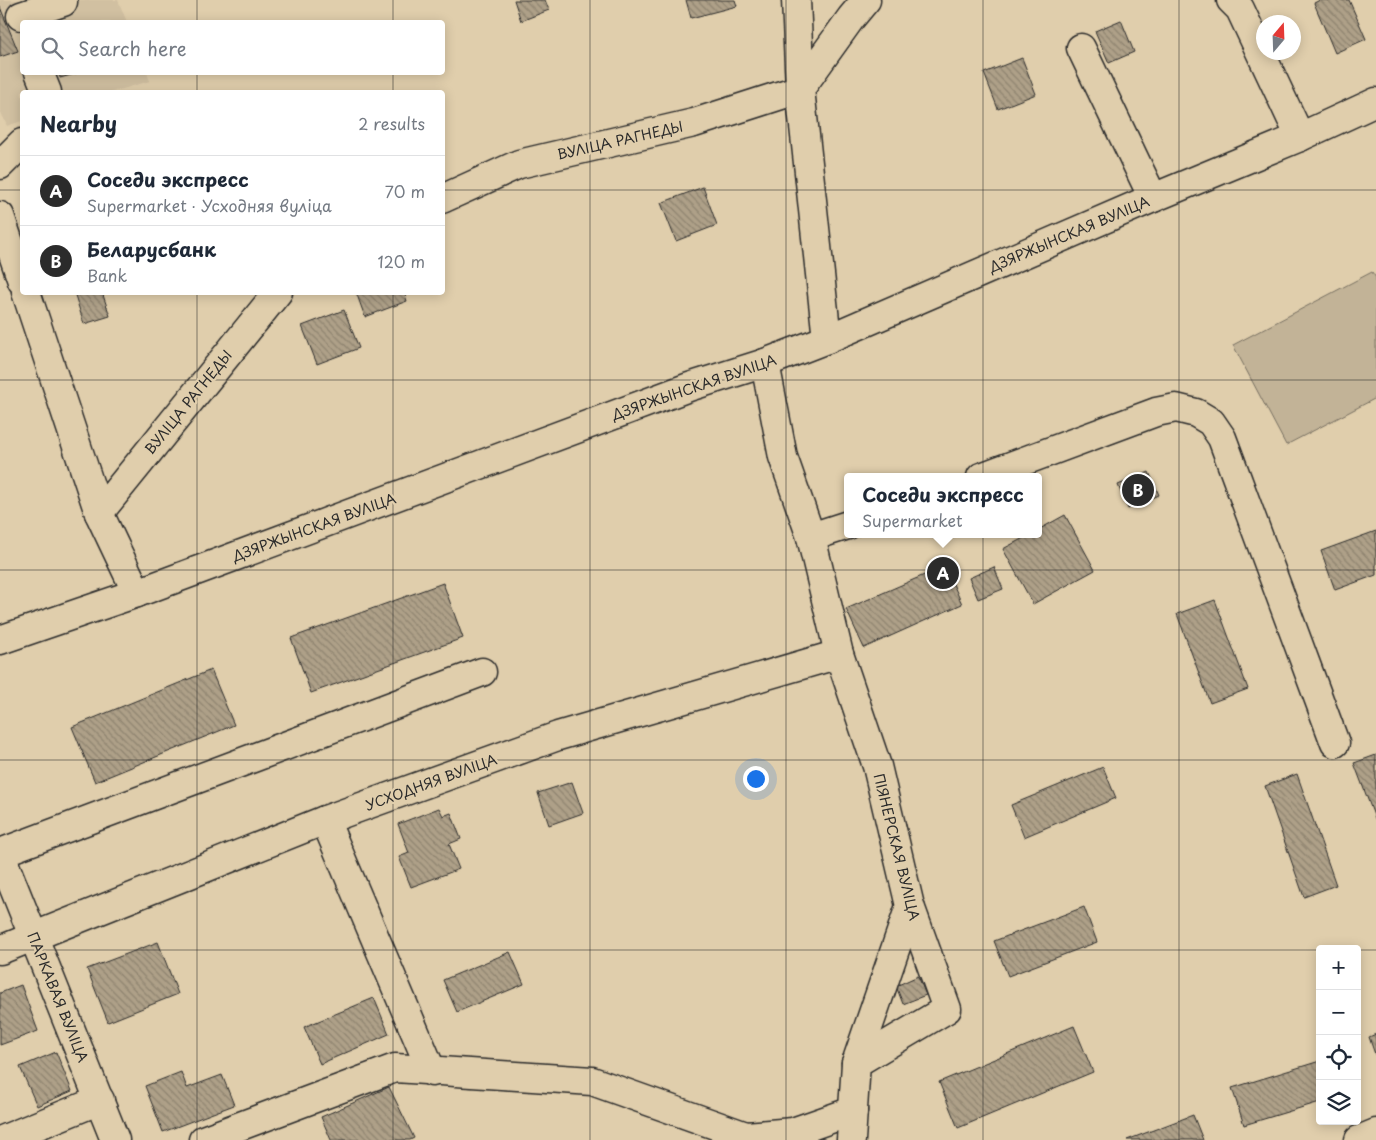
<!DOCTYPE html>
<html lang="en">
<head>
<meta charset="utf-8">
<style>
  :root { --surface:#fff; --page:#f2f2f3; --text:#1f2937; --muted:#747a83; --line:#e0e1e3; --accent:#2b2b2b }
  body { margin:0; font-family:"Playpen Sans",sans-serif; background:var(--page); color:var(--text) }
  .controls { position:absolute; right:15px; bottom:15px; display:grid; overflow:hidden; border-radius:5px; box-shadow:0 2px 12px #0003 }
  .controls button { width:45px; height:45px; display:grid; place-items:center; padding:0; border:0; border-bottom:1px solid var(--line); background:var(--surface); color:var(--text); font:25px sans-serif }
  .compass { position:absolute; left:1256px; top:15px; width:45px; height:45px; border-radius:50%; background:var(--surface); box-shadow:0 2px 12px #0003; rotate:19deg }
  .you { position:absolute; left:755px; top:778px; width:18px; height:18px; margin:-12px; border:4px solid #fff; border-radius:50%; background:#1a73e8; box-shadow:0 0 0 8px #1a73e833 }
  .badge { display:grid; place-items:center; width:32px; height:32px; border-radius:50%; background:var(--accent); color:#fff; font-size:16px; font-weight:700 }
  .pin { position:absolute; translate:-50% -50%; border:2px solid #fff; box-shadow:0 1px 5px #0006 }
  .popup { position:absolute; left:844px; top:473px; width:198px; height:65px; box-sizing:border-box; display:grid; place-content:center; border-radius:5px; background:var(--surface); filter:drop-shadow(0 1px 4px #0005); font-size:16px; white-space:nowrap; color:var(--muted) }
  .popup b { font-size:19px; color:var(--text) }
  .popup::after { content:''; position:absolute; left:50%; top:100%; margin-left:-10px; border:10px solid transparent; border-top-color:var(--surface) }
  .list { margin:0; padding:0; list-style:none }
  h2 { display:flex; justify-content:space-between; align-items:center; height:65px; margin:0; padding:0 20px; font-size:21px }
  h2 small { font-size:16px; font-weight:400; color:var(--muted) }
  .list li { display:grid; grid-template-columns:32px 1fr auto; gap:15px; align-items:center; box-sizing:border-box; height:70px; padding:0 20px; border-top:1px solid var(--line) }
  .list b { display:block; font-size:19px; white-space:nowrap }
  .list p { margin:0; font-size:16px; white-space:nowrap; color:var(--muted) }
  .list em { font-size:16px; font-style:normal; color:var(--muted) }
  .icon { flex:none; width:28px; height:28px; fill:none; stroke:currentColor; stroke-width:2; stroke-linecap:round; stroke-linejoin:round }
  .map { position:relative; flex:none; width:1376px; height:1140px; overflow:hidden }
  .search { position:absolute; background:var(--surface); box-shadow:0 2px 12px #0003; left:20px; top:20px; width:425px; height:55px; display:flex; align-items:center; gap:12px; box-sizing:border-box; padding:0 18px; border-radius:5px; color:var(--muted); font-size:19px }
  .panel { position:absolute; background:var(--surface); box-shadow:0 2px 12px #0003; left:20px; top:90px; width:425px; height:205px; border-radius:5px }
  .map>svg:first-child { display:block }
  .built { fill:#d1c0a1 }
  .green { fill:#c2b397; stroke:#766f61 }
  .building { fill:url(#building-back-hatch); stroke:#2b2b2b }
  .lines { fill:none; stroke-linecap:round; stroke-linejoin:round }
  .minor-casing { stroke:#2b2b2b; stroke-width:31 }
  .major-casing { stroke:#2b2b2b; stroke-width:31 }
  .minor { stroke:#e0ceac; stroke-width:28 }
  .major { stroke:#e0ceac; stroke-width:28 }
  .grid { fill:none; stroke:#2b2b2b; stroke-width:1; stroke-opacity:0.55 }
  .labels { text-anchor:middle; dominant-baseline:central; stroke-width:4.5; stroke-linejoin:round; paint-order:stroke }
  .street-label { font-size:14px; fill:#2b2b2b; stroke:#e0ceac }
</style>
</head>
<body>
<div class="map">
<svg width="1376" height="1140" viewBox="0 0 1376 1140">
  <defs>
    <pattern id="building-back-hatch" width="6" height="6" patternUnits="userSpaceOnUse" patternTransform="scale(1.25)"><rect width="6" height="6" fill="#aea088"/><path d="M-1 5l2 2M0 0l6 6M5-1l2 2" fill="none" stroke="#8e836f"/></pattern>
  </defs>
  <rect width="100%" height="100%" fill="#e0ceac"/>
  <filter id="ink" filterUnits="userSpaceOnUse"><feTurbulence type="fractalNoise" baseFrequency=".02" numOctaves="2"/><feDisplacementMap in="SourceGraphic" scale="10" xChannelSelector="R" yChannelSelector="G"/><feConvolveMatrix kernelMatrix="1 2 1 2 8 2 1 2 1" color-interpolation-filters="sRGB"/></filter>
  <g filter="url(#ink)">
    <path class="built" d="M0,0H118L127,22H22V72L147,73L150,81L112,92H22V121L7,126L0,110Z"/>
    <path class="green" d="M1372,272L1376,278V398L1286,445L1233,345Z"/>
    <g class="building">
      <path d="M514,0H545L549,10L521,21Z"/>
      <path d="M686,0H735L737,6L691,18Z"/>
      <path d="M1320,0H1349L1366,39L1335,53L1314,3Z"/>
      <path d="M0,7L18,51L0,57Z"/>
      <path d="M1121,20L1134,52L1109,63L1095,31Z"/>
      <path d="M1022,58L1036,94L998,109L984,73Z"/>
      <path d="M59,72H82L60,78Z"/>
      <path d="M703,187L717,225L676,241L661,203Z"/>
      <path d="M74,292H102L110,316L84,324Z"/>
      <path d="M356,292H404L407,301L365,317Z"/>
      <path d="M344,310L359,348L317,364L302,326Z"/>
      <path d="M1149,472L1159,495L1128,509L1118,485Z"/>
      <path d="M1065,515L1095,570L1033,604L1003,549L1031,534H1038V530Z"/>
      <path d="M1376,531V575L1335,590L1321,551Z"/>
      <path d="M945,566L962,604L864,648L846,609Z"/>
      <path d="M994,567L1003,589L978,599L969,578Z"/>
      <path d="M443,583L463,638L311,693L291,638Z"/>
      <path d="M1215,600L1248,689L1210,703L1177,614Z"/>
      <path d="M211,670L234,725L95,782L72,727Z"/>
      <path d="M1376,755V821L1354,763Z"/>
      <path d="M1103,767L1116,798L1024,837L1011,805Z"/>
      <path d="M1297,774L1336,885L1304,897L1265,786Z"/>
      <path d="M572,782L583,813L549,825L538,793Z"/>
      <path d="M439,808L443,816L451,813L461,839L449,844L459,869L411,887L399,857L409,853L398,824Z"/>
      <path d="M1084,907L1097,942L1008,976L994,941Z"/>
      <path d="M158,942L178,994L108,1022L87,969Z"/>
      <path d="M510,952L524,984L457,1012L443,980Z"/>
      <path d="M918,976L926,995L903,1004L896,986Z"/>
      <path d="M21,985L38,1031L0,1045V993Z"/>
      <path d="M374,998L389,1034L320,1064L304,1027Z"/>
      <path d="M1074,1026L1093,1072L958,1128L939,1082Z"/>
      <path d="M1376,1034V1057L1369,1037Z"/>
      <path d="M56,1052L72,1091L37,1106L20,1067Z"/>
      <path d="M1320,1061V1102L1244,1125L1232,1088Z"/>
      <path d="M181,1072L187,1088L222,1075L234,1105L163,1132L145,1086Z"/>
      <path d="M389,1087L414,1138L410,1140H331L321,1117Z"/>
      <path d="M1193,1115L1203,1140H1127Z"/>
    </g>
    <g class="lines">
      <g class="minor-casing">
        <g id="minor">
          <path d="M796,0L800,89L827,339"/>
          <path d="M1231,0L1240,9L1300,137"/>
          <path d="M21,16L63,2L62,0"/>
          <path d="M1081,48L1153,198"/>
          <path d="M39,72L47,92"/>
          <path d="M0,165L22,143"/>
          <path d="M442,199L519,164L694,123L800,89L851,18L866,0"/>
          <path d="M0,216L22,281"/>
          <path d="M26,292L99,513L137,593"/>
          <path d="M765,363L783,457L811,537L839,654L877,766L910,906L947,1009L856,1063L851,1140"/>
          <path d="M981,477L1156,412L1176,408L1196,413L1211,422L1222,438L1335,743"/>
          <path d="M99,513L278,292"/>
          <path d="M811,537L848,525"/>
          <path d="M325,820L432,1072"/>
          <path d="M0,853L482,672"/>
          <path d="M0,853L115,1140"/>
          <path d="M0,950L325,820L558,736L839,654"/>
          <path d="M856,1063L910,906"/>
          <path d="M746,1136L793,1132L853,1111"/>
          <path d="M2,1140L100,1100"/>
          <path d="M203,1140L395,1068L592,1081L746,1136L745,1140"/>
          <path d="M1359,1140L1376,1133"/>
        </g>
      </g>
      <g class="major-casing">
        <path id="major" d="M0,640L137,593L689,387L765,363L827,339L1153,198L1300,137L1376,102"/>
      </g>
      <use href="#minor" class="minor"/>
      <use href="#major" class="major"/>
    </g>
  </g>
  <path class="grid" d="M197,0V22M393,0V22M590,0V1140M786,0V1140M983,0V1140M1179,0V1140M197,72V92M393,72V92M0,190H22M442,190H1376M197,292V1140M393,292V1140M0,380H1376M0,570H1376M0,760H1376M0,950H1320M1357,950H1376"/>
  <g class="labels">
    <g class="street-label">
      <text transform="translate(620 140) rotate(-13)">ВУЛІЦА РАГНЕДЫ</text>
      <text transform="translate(1069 234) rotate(-23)">ДЗЯРЖЫНСКАЯ ВУЛІЦА</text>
      <text transform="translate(694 387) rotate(-19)">ДЗЯРЖЫНСКАЯ ВУЛІЦА</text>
      <text transform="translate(188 402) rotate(-51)">ВУЛІЦА РАГНЕДЫ</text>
      <text transform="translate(314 527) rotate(-20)">ДЗЯРЖЫНСКАЯ ВУЛІЦА</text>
      <text transform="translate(431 782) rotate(-20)">УСХОДНЯЯ ВУЛІЦА</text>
      <text transform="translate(897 847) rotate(76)">ПІЯНЕРСКАЯ ВУЛІЦА</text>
      <text transform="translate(58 997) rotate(68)">ПАРКАВАЯ ВУЛІЦА</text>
    </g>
  </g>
</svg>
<div class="controls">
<button>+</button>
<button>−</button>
<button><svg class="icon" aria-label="locate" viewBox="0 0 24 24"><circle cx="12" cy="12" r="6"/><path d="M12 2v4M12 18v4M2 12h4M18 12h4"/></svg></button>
<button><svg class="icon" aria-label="layers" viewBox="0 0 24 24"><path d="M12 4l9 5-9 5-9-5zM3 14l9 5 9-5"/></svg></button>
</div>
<svg class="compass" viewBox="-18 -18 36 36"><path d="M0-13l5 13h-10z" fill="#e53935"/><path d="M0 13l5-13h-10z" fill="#747a83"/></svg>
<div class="you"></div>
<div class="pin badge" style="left:943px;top:573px">A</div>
<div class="popup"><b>Соседи экспресс</b>Supermarket</div>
<div class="pin badge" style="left:1138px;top:490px">B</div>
<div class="search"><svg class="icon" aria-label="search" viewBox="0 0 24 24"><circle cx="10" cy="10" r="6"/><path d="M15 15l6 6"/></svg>Search here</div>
<section class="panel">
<h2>Nearby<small>2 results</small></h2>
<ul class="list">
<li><span class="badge">A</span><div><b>Соседи экспресс</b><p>Supermarket · Усходняя вуліца</p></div><em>70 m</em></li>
<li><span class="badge">B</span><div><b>Беларусбанк</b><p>Bank</p></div><em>120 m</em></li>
</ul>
</section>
</div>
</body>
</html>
